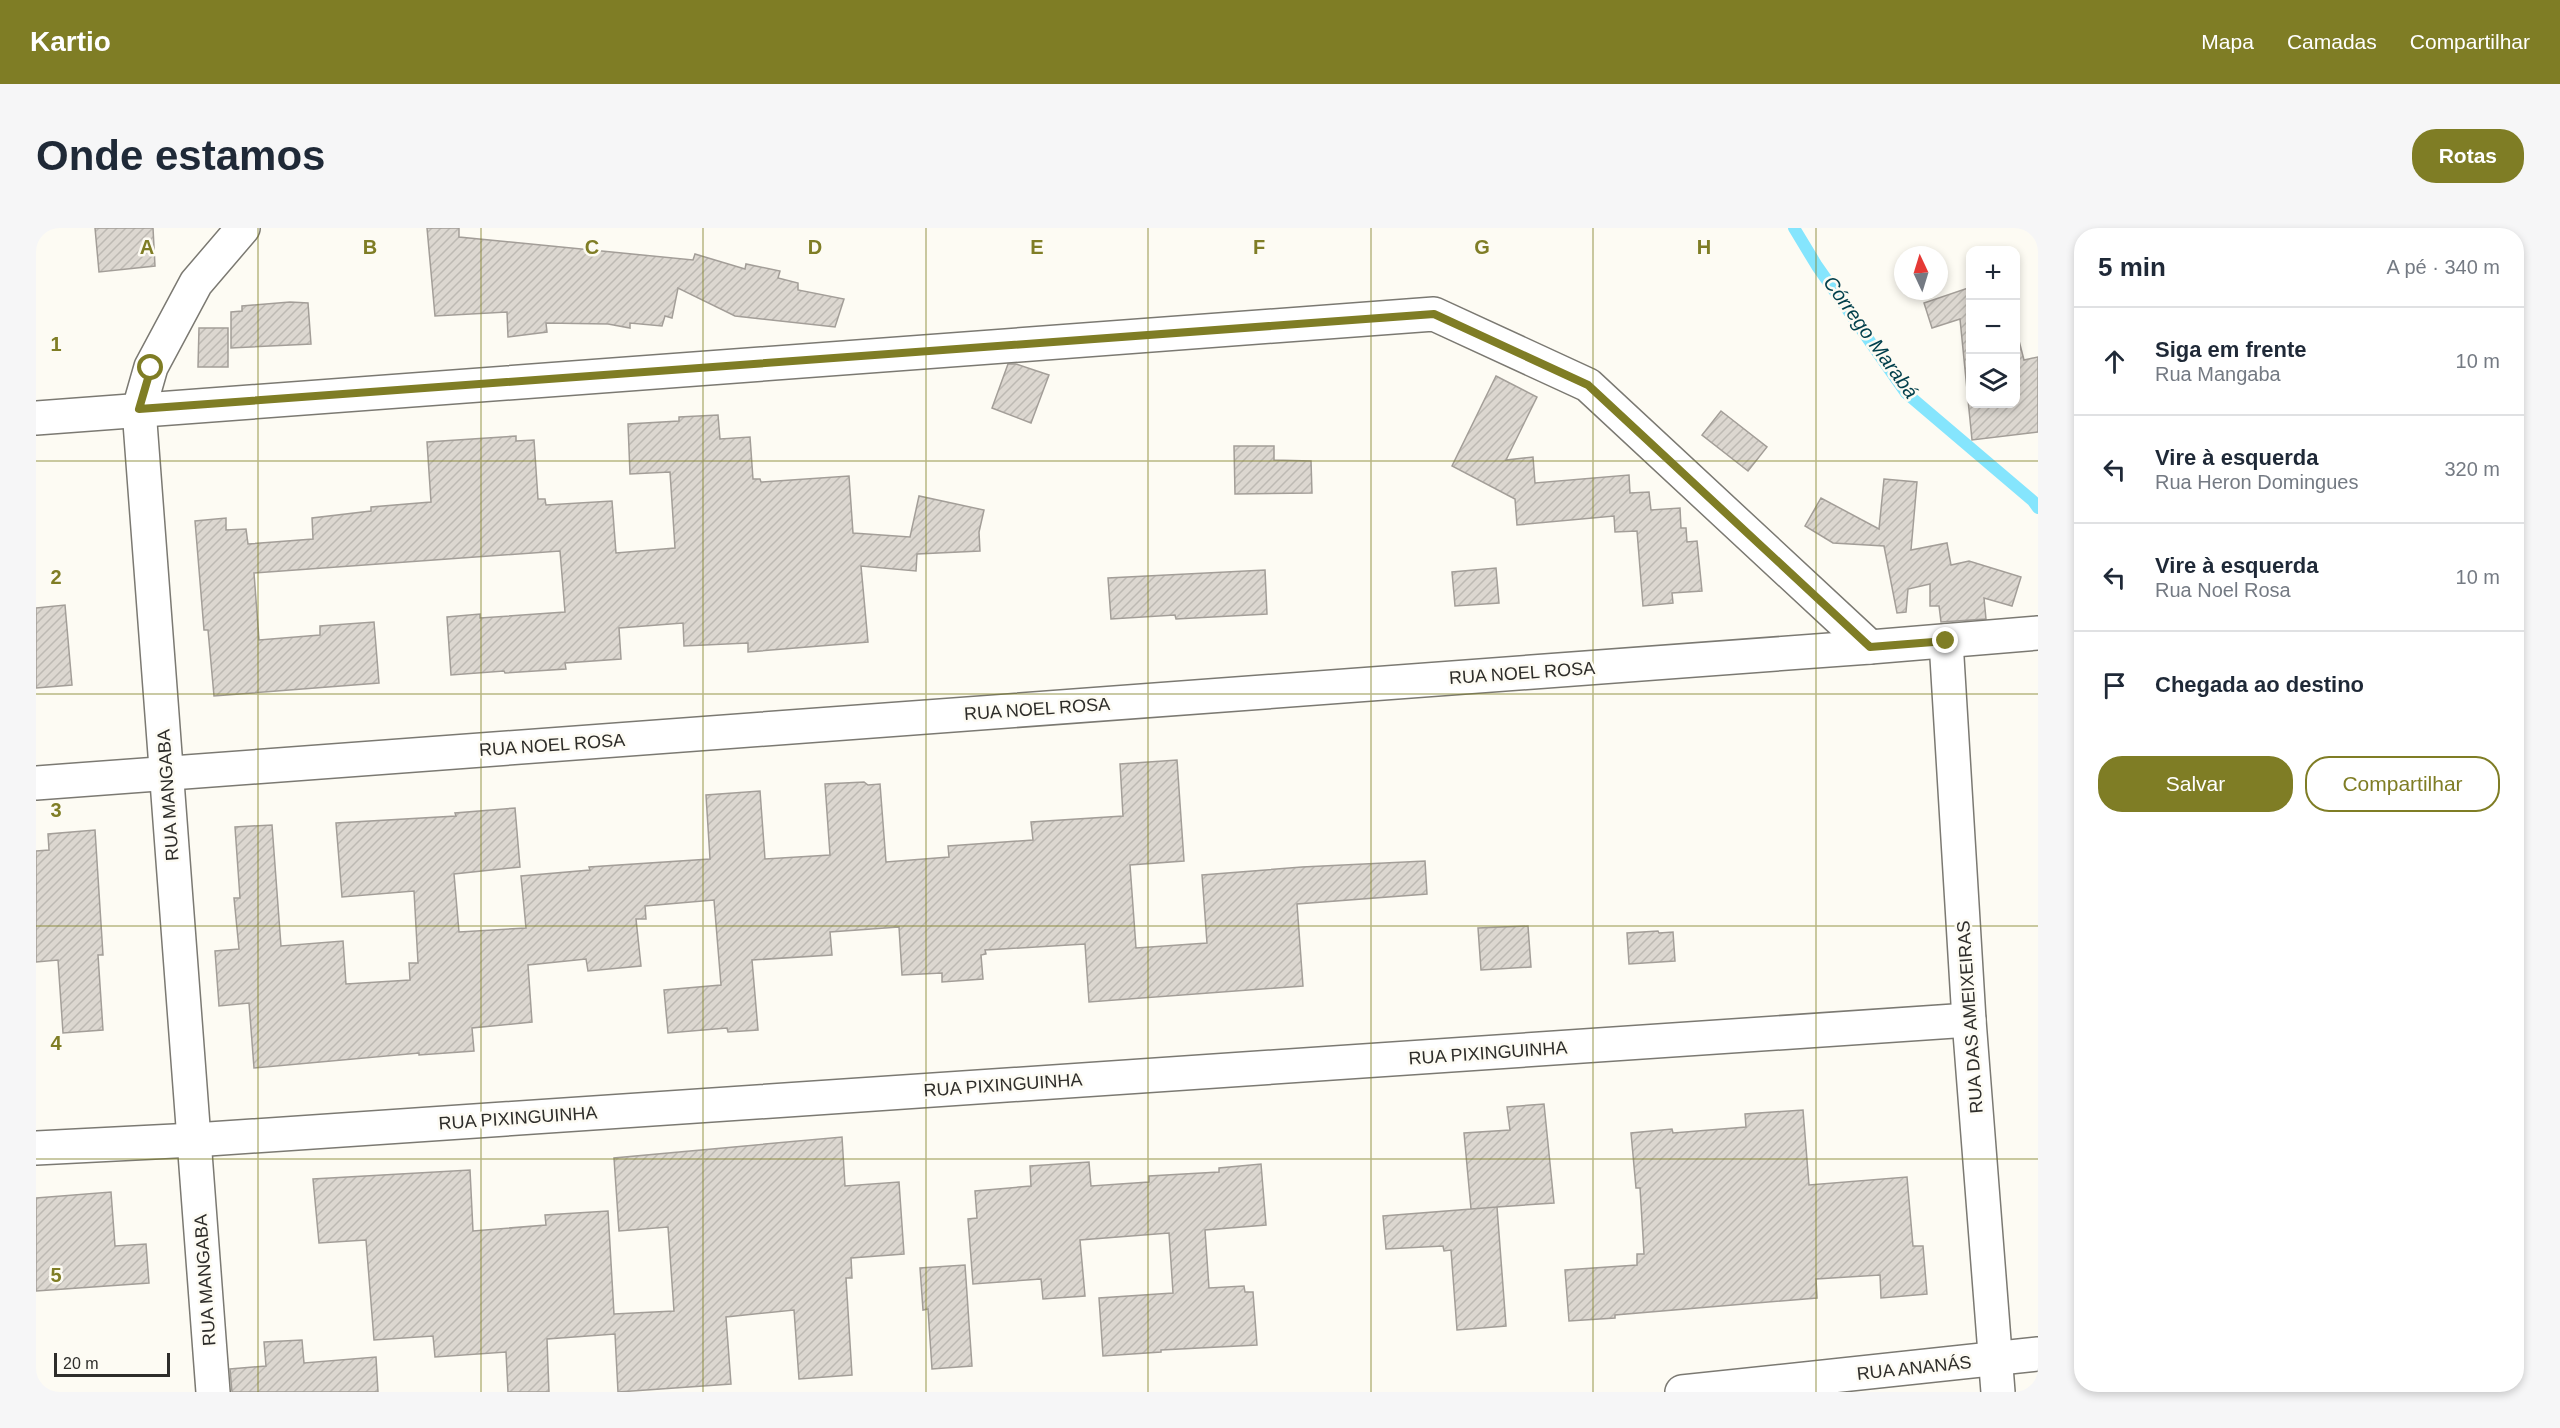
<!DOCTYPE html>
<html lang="pt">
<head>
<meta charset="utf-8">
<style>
  :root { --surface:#fff; --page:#f6f6f7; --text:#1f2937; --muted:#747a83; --line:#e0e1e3; --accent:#7f7d25 }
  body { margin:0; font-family:Helvetica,sans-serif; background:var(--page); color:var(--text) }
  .controls { position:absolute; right:18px; top:18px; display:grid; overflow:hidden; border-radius:12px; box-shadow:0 3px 9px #0003 }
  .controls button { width:54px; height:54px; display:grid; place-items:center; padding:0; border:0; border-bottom:2px solid var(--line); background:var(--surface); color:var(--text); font:30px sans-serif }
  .compass { position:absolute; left:1858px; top:18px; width:54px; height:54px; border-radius:50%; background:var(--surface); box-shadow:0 3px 9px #0003; rotate:356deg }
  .scale { position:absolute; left:18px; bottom:15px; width:116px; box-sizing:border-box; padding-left:6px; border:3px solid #2e2d2a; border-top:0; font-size:16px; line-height:21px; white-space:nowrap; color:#2e2d2a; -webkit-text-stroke:4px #fdfbf3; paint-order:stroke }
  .stop { position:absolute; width:18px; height:18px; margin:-14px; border:4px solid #7f7d25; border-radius:50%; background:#fff }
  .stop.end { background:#7f7d25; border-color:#fff; box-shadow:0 2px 6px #0008 }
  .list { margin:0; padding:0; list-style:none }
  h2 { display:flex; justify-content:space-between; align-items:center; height:78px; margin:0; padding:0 24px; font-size:26px }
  h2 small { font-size:20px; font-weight:400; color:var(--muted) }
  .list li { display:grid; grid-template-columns:39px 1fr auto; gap:18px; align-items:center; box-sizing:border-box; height:108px; padding:0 24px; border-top:2px solid var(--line) }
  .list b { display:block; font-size:22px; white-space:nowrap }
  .list p { margin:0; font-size:20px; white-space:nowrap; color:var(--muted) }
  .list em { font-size:20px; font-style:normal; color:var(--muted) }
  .actions { display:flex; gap:12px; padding:18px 24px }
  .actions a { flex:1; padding:14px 0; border:2px solid var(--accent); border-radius:24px; text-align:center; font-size:21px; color:var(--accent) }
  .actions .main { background:var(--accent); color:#fff }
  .icon { flex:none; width:33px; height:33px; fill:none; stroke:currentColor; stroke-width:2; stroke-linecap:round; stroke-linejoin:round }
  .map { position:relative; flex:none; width:2002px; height:1164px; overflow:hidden; border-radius:24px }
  header { display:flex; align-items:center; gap:36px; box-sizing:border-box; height:84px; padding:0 30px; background:var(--accent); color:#fff }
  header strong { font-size:28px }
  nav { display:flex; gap:33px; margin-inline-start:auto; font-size:21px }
  .intro { display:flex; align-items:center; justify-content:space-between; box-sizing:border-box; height:144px; padding:0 36px }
  h1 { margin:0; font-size:42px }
  .button { padding:15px 27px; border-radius:24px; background:var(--accent); color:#fff; font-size:21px; font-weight:700 }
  main { display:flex; gap:36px; padding:0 36px }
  aside { flex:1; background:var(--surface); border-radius:24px; box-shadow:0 3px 9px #0003 }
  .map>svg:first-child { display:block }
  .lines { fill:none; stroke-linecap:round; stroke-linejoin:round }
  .stream { stroke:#85e5fd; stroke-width:12 }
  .building { fill:url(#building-hatch); stroke:#a39e98; stroke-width:1.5 }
  .minor-casing { stroke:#7b7972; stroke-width:36 }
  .minor { stroke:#fff; stroke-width:33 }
  .route { stroke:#7f7d25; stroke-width:8 }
  .grid { fill:none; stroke:#7f7d25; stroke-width:1.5; stroke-opacity:0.55 }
  .labels { text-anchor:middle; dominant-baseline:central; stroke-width:5; stroke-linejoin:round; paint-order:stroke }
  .street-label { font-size:18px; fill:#2e2d2a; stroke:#fdfbf3 }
  .water-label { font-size:20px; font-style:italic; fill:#003f4b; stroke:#fdfbf3 }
  .grid-label { font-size:20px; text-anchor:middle; font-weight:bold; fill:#7f7d25; stroke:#fdfbf3; stroke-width:5; stroke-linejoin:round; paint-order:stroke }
</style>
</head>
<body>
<header>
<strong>Kartio</strong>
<nav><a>Mapa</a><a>Camadas</a><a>Compartilhar</a></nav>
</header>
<div class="intro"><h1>Onde estamos</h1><a class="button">Rotas</a></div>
<main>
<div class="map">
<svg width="2002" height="1164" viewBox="0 0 2002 1164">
  <defs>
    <pattern id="building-hatch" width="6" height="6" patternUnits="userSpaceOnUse" patternTransform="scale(1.5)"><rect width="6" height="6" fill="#dcd7d0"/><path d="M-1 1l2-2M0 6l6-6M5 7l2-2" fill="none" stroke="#bdb9b3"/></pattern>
  </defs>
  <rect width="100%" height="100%" fill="#fdfbf3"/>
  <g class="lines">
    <path class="stream" d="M1758,0L1781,38L1870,165L1997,273L2002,280"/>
  </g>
  <g class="building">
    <path d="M59,0H117L119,38L63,44Z"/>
    <path d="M391,0H423V9L657,32L659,26L709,41L710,36L744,43L742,50L762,55V62L808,71L799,99L699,88L642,60L636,90L629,88L626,98L594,95V100L572,96L510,95L511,104L472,109L471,84L399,88Z"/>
    <path d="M1935,59V176H1980V101L1988,132L2002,129V204L1936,212L1924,91L1896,100L1888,75Z"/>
    <path d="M254,74L272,75L275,116L195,120V84L206,83V78Z"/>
    <path d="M163,100H192V139H162Z"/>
    <path d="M972,136H980L1013,147L995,195L956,180Z"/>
    <path d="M1460,148L1501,169L1470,232L1497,229L1499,255L1593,247L1594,265L1613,264L1615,282L1644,280L1645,300H1650L1651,314L1661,313L1666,363L1636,365L1637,375L1607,378L1601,303L1579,304L1578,288L1481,297L1479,271L1416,238Z"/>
    <path d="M1685,183L1731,219L1712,243L1666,207Z"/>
    <path d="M682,187L684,211L714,209L717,251H724L725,254L813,248L817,305L874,309L883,268L948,282L943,304L944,323L881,326L880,343L825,338L832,414L712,424V415L648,418L647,395L583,400L585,431L529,435L530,441L469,445L468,443L415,447L411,389L444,386V390L529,384L524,323L218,345L223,412L284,407V398L338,394L343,455L178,468L172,402H168L159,293L190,290V302L210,301L212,316L277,311L276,290L335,283V279L395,274L391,214L480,208V213L498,212L502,271H509L510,277L576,273L580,325L639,320L634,244L594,246L592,196L643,193V189Z"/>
    <path d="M1198,218H1238V232L1275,233L1276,265L1199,266Z"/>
    <path d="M1848,251L1881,254L1875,322L1911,315L1915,337L1933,333L1985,349L1976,378L1948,370L1950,391L1905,394L1903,378H1894V356L1872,361L1870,384L1861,385L1848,318L1797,315L1769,298L1785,270L1843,301Z"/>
    <path d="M1460,340L1463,375L1419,378L1416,344Z"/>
    <path d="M1229,342L1231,386L1140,391L1139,387L1075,391L1072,350Z"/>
    <path d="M29,377L36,457L0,460V380Z"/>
    <path d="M1141,532L1148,633L1094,637L1100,720L1171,715L1166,647L1266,639L1389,633L1391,666L1261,676L1267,758L1053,774L1049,716L949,722L950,726L945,727L947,751L906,754V745L866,747L863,699L794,704L796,727L716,732L722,802L692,804L691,800L632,805L628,762L685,757L678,672L609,678L610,691H600L605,738L552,743L550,731L492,737L496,794L436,800L438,823L383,827V825L218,840L213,775L183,778L179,723L203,721L198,670H204L199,599L236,597L245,718L307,713L310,756L374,752L373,735H382L378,663L306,669L300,595L420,588L419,585L479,580L484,639L418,646L423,704L490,700L485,648L554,642L553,639L674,631L670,567L724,563L729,631L794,627L789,556L828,554L832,557L844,556L850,634L913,629L912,618L997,612L995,594L1087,588L1084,536Z"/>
    <path d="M59,602L67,727H62L67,802L27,805L22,732L0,734V623L13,622L12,606Z"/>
    <path d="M1492,698L1495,739L1445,742L1442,700Z"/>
    <path d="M1622,703L1623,705L1637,704L1639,733L1593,736L1591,705Z"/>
    <path d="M1508,876L1518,975L1461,979L1470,1098L1421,1102L1415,1022L1408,1023L1407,1018L1350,1021L1347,988L1461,979L1435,981L1428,905L1474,902L1471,879Z"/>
    <path d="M1767,882L1773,957L1871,949L1877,1018H1887L1891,1066L1845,1070L1844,1047L1780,1051L1781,1070L1579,1087V1090L1533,1093L1529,1042L1601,1037V1026H1608L1604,960H1600L1595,905L1636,901L1637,905L1710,899L1709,886Z"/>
    <path d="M806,909L809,958L863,954L868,1026L815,1030L816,1050H810L816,1147L763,1151L758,1082L690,1089L695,1156L582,1164L579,1106L511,1111L513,1164H472L470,1124L399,1129L397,1108L338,1112L330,1012L283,1015L277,951L434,942L437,1003L510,997L509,987L572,983L578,1086L638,1083L632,999L583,1003L578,930Z"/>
    <path d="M1053,934L1055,958L1113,954V948L1183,944V940L1225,936L1230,997L1169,1002L1173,1060L1208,1058L1209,1064H1217L1221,1117L1125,1122V1124L1067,1128L1063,1070L1137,1065L1133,1005L1044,1012L1049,1068L1007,1071L1005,1051L937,1056L932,991L941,990L939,963L995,958L994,938Z"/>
    <path d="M75,964L79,1018L110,1016L113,1055L0,1063V970Z"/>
    <path d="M929,1037L936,1138L896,1141L892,1081L887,1082L884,1040Z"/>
    <path d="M266,1112L268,1135L340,1129L342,1164H196L194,1141L230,1138L228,1114Z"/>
  </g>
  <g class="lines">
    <g class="minor-casing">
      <g id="minor">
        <path d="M0,190L1398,86L1552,157L1834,419"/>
        <path d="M1910,413L1933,792L1962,1164"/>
        <path d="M0,555L1834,419L2002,405"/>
        <path d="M0,920L158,912L1933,792"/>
        <path d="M177,1164L103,181L115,139L160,55L207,0"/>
        <path d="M1646,1164L2002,1126"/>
      </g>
    </g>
    <use href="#minor" class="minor"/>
  </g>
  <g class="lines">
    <path class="route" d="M115,140L103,181L1398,86L1552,157L1834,419L1910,413"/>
  </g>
  <path class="grid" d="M222,0V1164M445,0V1164M667,0V1164M890,0V1164M1112,0V1164M1335,0V1164M1557,0V1164M1780,0V1164M0,233H2002M0,466H2002M0,698H2002M0,931H2002"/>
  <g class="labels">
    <g class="street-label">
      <text transform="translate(1486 445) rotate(-4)">RUA NOEL ROSA</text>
      <text transform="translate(1001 481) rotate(-4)">RUA NOEL ROSA</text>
      <text transform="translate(516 517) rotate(-4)">RUA NOEL ROSA</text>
      <text transform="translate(132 567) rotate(-94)">RUA MANGABA</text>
      <text transform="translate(1934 789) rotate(-94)">RUA DAS AMEIXEIRAS</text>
      <text transform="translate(1452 825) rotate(-4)">RUA PIXINGUINHA</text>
      <text transform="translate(967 857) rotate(-4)">RUA PIXINGUINHA</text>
      <text transform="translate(482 890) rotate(-4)">RUA PIXINGUINHA</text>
      <text transform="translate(169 1052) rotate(-94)">RUA MANGABA</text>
      <text transform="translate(1878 1140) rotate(-6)">RUA ANANÁS</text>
    </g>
    <g class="water-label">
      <text transform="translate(1835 109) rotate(54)">Córrego Marabá</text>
    </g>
  </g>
  <g class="grid-label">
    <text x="111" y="26">A</text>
    <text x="334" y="26">B</text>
    <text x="556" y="26">C</text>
    <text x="779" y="26">D</text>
    <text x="1001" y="26">E</text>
    <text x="1223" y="26">F</text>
    <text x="1446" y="26">G</text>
    <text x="1668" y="26">H</text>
    <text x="20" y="123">1</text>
    <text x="20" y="356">2</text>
    <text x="20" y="589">3</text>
    <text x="20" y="822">4</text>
    <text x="20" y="1054">5</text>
  </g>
</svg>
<div class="controls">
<button>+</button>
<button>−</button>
<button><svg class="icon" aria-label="layers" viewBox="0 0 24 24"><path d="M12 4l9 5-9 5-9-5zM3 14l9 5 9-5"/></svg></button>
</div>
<svg class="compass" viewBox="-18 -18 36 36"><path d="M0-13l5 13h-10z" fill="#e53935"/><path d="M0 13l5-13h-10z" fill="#747a83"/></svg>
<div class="scale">20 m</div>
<div class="stop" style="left:115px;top:140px"></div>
<div class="stop end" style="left:1910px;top:413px"></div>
</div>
<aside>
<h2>5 min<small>A pé · 340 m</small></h2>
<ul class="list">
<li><svg class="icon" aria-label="ahead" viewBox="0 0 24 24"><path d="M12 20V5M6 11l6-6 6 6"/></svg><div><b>Siga em frente</b><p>Rua Mangaba</p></div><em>10 m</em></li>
<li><svg class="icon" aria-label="left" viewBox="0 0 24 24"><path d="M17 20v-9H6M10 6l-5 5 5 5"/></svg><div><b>Vire à esquerda</b><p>Rua Heron Domingues</p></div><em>320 m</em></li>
<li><svg class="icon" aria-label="left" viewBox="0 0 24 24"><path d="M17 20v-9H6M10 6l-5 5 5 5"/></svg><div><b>Vire à esquerda</b><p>Rua Noel Rosa</p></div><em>10 m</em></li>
<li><svg class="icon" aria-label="arrive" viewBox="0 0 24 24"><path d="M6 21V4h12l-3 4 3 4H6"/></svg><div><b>Chegada ao destino</b></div></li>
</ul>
<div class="actions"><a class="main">Salvar</a><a>Compartilhar</a></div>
</aside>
</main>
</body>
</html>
